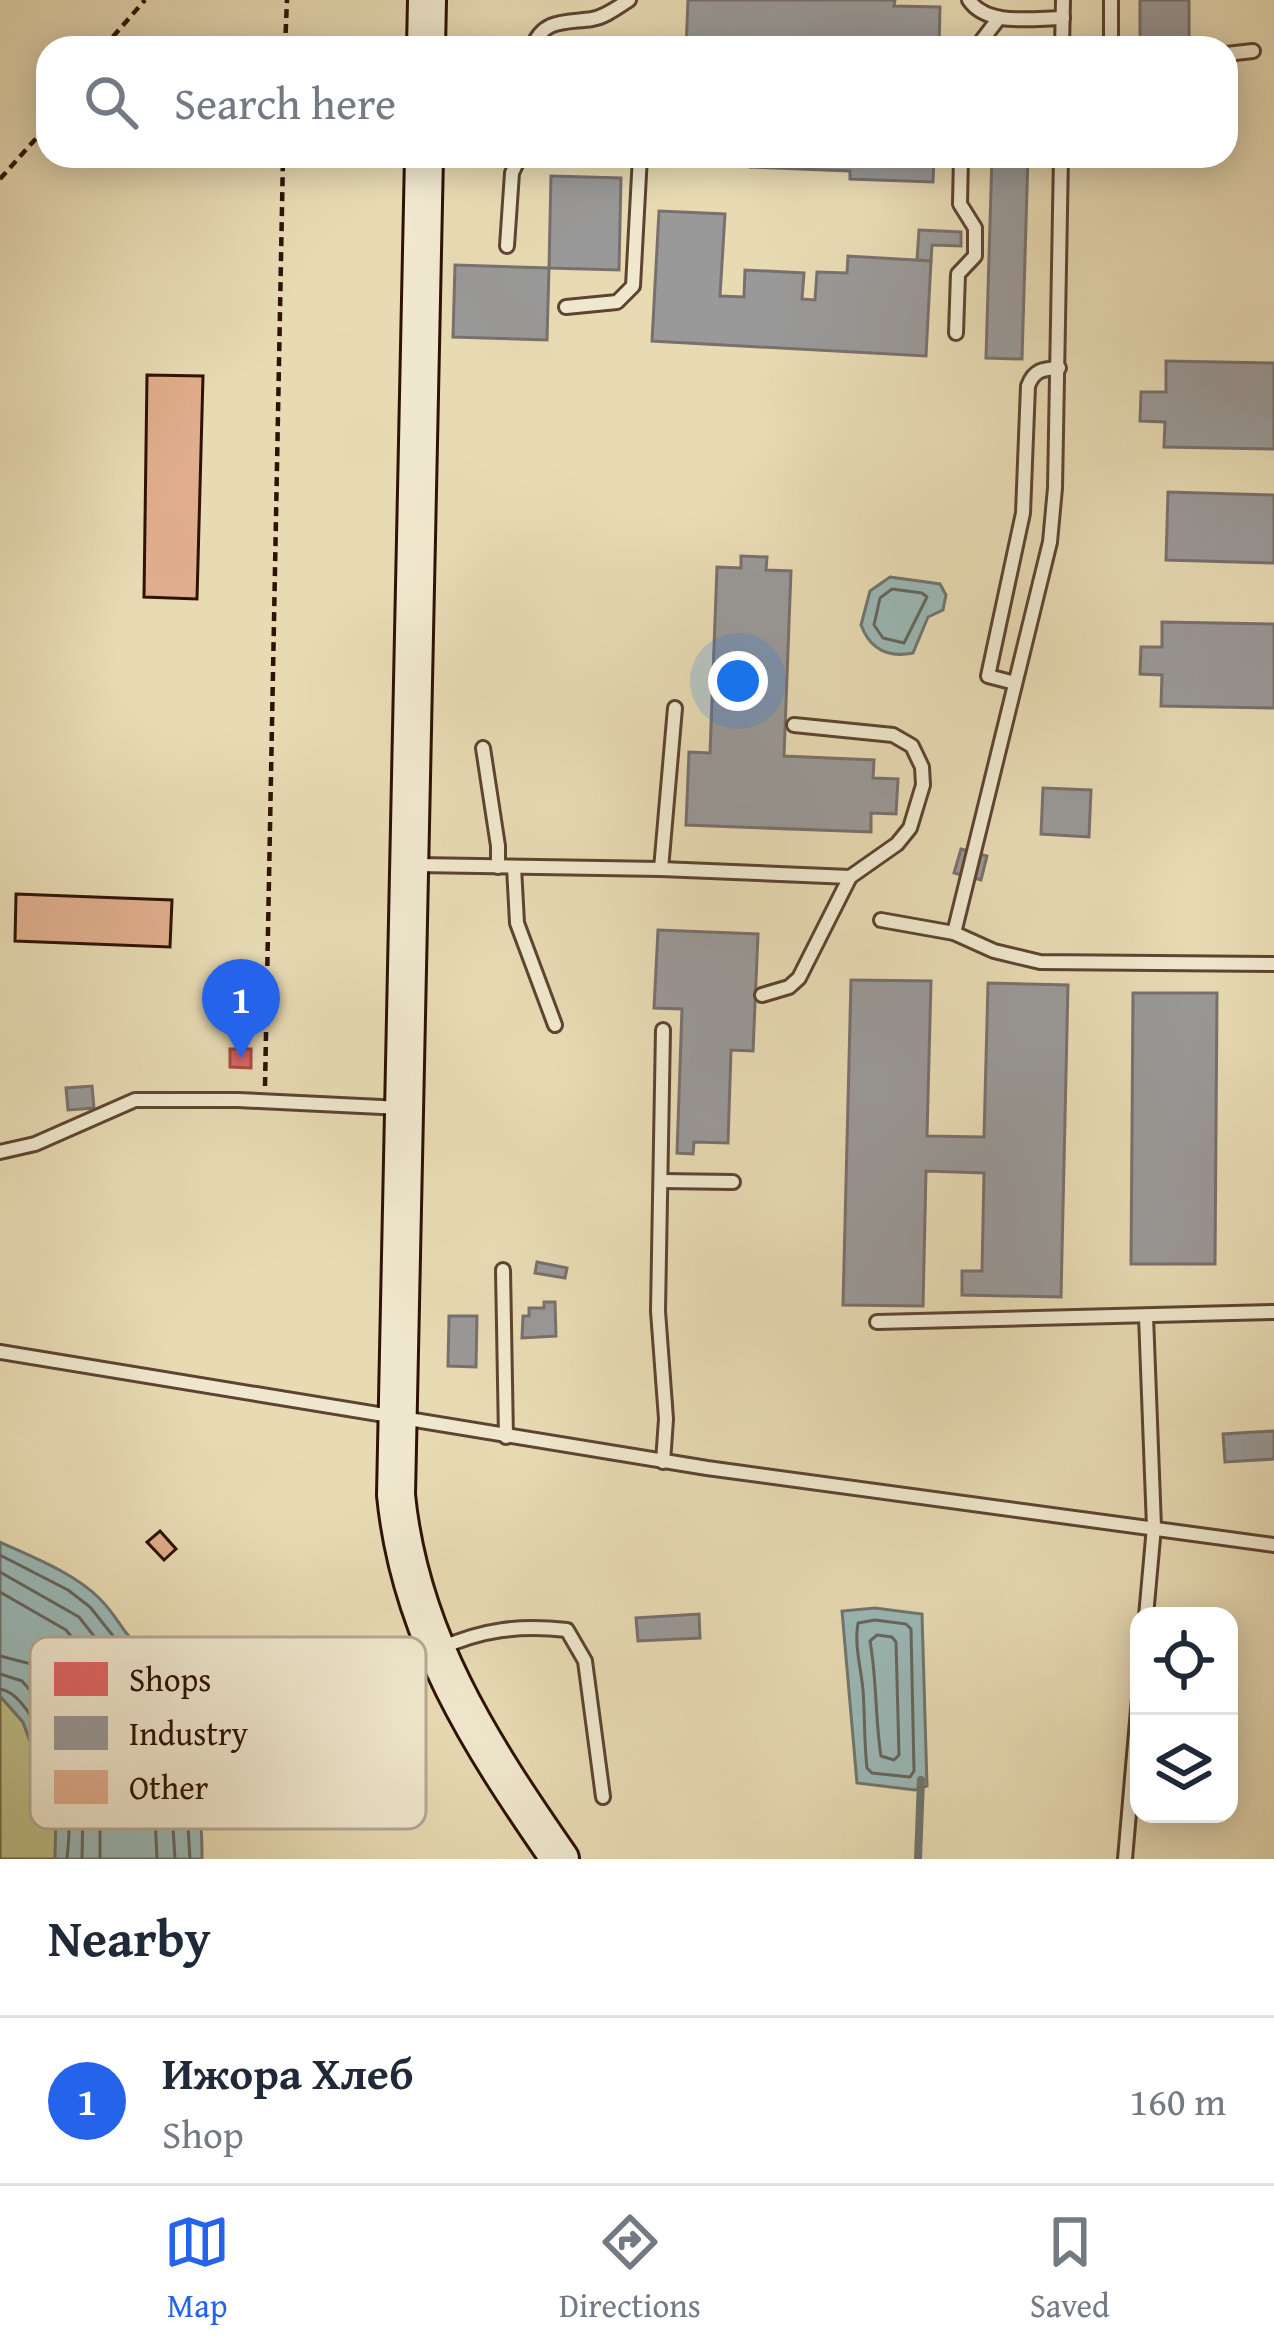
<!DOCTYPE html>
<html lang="en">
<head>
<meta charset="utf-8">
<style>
  :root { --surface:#fff; --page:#f2f2f3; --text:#1f2937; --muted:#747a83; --line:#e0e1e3; --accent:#2563eb }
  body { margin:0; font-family:"Gentium Book Plus",serif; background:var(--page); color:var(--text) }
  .controls { position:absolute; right:36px; bottom:36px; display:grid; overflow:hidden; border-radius:24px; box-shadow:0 6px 30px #0003 }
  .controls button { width:108px; height:108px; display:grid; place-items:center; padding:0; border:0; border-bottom:3px solid var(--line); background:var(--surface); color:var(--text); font:60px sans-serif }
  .you { position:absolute; left:738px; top:681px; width:42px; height:42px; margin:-30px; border:9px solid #fff; border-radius:50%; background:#1a73e8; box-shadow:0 0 0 18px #1a73e833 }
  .badge { display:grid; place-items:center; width:78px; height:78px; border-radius:50%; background:var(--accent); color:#fff; font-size:39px; font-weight:700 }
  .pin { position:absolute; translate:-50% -99px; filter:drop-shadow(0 3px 6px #0008) }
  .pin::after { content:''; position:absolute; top:63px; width:42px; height:36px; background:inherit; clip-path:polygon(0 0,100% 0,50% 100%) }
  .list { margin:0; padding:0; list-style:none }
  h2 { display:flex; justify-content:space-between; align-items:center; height:156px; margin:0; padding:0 48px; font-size:51px }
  h2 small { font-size:39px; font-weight:400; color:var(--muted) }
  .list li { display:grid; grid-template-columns:78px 1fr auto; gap:36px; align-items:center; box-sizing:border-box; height:168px; padding:0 48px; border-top:3px solid var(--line) }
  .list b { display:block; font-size:45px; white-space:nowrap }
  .list p { margin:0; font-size:39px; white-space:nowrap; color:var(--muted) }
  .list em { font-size:39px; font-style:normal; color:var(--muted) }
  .icon { flex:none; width:66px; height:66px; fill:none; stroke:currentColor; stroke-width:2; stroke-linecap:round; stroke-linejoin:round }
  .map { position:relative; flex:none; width:1274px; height:1859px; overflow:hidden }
  .search { position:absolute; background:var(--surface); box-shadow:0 6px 30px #0003; left:36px; right:36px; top:36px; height:132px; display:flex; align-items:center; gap:30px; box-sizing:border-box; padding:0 42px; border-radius:36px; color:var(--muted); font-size:45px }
  .sheet { height:324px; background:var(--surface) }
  nav { display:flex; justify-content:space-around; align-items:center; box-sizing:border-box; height:168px; border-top:3px solid var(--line); background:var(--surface); font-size:33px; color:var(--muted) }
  nav a { display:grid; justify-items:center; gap:6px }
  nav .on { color:var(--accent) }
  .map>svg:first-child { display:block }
  .green { fill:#bdbe88; stroke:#766846; stroke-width:3 }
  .water { fill:#9bb9b7; stroke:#707670; stroke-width:3 }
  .shops { fill:#e06666; stroke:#ab4d49; stroke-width:3 }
  .industry { fill:#999; stroke:#79706d; stroke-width:3 }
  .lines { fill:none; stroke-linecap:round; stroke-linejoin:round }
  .shore { stroke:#65665e; stroke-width:3 }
  .stream { stroke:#707670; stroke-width:8 }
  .building { fill:#e1ae8d; stroke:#2f1205; stroke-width:3 }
  .service-casing { stroke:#5d4431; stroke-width:18 }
  .secondary-casing { stroke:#2f1205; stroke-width:42 }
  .path { stroke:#2f1205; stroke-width:4.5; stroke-dasharray:9 6; stroke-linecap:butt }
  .service { stroke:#f0e8ce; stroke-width:12 }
  .secondary { stroke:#f0e8ce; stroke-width:36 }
  .key { fill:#f0e8ce; stroke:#b6a892; stroke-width:3 }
  .key-label { font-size:33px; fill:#2f1205 }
</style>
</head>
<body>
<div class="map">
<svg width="1274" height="1859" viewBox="0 0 1274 1859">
  <rect width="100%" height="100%" fill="#e8dbb4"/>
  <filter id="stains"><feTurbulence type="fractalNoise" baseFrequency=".00167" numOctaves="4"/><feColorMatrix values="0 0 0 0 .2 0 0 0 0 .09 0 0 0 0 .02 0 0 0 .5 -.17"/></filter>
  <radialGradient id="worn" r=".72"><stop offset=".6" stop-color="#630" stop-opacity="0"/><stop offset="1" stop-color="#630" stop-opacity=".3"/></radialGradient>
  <path class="green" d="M0,1696L23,1722L57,1812L55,1859H0Z"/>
  <g class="water">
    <path d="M890,577L940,584L946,595L943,610L928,617L913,653C888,658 870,649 861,625L870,591Z"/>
    <path d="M0,1542C32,1557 74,1573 99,1598C130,1629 119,1643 168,1656L183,1681C171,1725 192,1769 199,1811C202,1827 202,1843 202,1859H55L56,1812L23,1722L0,1696Z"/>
    <path d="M875,1608L922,1614L927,1786L915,1790L857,1783L842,1611Z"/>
  </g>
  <path class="shops" d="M230,1049H251V1068L230,1067Z"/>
  <g class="industry">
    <path d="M688,0H895L894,6L940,7L939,48H686Z"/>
    <rect x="1140" y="0" width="49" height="46"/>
    <path d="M750,156H934L933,182L850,179V171L750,167Z"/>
    <path d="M992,156H1028L1022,359L986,358Z"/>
    <path d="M551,176L621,178L619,270L549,268Z"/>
    <path d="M659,211L725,214L720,296L744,297L745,270L804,273L802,299L815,300L817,272L847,273L848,256L931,261L926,356L652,341Z"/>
    <path d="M919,230L961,232V246L932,245L931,261L917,260Z"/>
    <path d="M455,265L549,268L547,340L453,337Z"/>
    <path d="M1166,361L1274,363V449L1164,447L1165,422L1140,421L1141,392H1166Z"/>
    <path d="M1168,492L1274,495V563L1166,560Z"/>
    <path d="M741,556L767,557L766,570L791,571L784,756L874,760L873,778L898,779L896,814L871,813V832L686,825L689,752L710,753L717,567L741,568Z"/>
    <path d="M1162,622L1274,624V708L1161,706L1162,675L1140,674L1141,647H1162Z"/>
    <path d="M1043,788L1091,790L1089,837L1041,834Z"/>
    <path d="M961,849L987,856L981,880L954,873Z"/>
    <path d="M658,930L758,934L753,1051L731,1050L728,1143L694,1142L693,1154L677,1153L682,1009L654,1008Z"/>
    <path d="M851,980L931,981L927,1136L984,1137L988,983L1068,985L1061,1297L962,1295V1271H982L984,1173L926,1171L923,1306L843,1305Z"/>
    <path d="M1133,993H1217L1215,1264H1131Z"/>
    <path d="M92,1086L94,1108L68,1110L66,1088Z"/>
    <path d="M537,1262L567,1268L565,1278L535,1273Z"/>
    <path d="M544,1302H555L556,1336L522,1338L523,1316H529V1308H544Z"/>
    <path d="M449,1316H477L476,1367L448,1366Z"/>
    <path d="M1274,1431V1459L1225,1462L1223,1434Z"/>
    <path d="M699,1614L700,1638L638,1641L636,1618Z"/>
  </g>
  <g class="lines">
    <g class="shore">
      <path d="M892,589L922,593L927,597L904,643L883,638L874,625L880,598Z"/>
      <path d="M0,1555L68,1590L90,1607L129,1656L161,1669L169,1683L171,1742L187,1809L190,1859"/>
      <path d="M0,1572L79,1617L119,1668L152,1681L156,1744L172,1812L175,1859"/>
      <path d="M0,1592L66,1630L107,1681L133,1695L143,1781L155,1816L157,1859"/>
      <path d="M875,1620L906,1624L911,1629L914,1771L910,1777L872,1773L867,1768C864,1742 865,1717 863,1690C861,1667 854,1646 858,1623Z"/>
      <path d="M877,1635L892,1637L896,1642L899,1755L894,1760L881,1756C875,1718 877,1680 870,1641Z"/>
      <path d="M0,1656L31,1664L62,1701L100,1802V1859"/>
      <path d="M0,1674L22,1681L48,1711L83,1806L82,1859"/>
      <path d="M0,1689C31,1693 64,1781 68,1810C71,1826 68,1844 67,1859"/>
    </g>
    <path class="stream" d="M918,1859L921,1780"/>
  </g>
  <g class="building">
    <path d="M147,375L203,376L197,599L144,597Z"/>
    <path d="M16,894L172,900L170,947L15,941Z"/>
    <path d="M160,1531L176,1549L164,1560L147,1542Z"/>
  </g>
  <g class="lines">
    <g class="service-casing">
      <g id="service">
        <path d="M969,0C987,27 1034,18 1063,18"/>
        <path d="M1111,0V48"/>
        <path d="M532,48C543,18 566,23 592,19C605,17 618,7 629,0"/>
        <path d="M976,48L999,18"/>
        <path d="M1062,48L1063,0"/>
        <path d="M1226,54L1253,51"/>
        <path d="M507,246L512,173L520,156"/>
        <path d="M566,307L617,302L633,286L640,156"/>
        <path d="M956,333L958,274L975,256V228L960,204L961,156"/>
        <path d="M1015,683L988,676L1023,513L1028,386C1034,370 1042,369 1059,368"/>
        <path d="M483,748L498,846V867"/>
        <path d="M416,865L661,869L850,877"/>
        <path d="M514,867L517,923L555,1025"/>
        <path d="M661,869L675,708"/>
        <path d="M881,920L954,933L994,951L1040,962L1274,964"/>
        <path d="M954,933L1050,542L1055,488L1061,156"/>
        <path d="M762,995L789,987L799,978L850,877L897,844L910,828L923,785L922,767L912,746L893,735L794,725"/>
        <path d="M0,1152L35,1144L135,1100H238L402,1108"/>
        <path d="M662,1181L733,1182"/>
        <path d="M503,1270L506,1437"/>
        <path d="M1146,1316L1154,1527L1146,1616"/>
        <path d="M877,1322L1274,1312"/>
        <path d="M0,1352L707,1468L1274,1545"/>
        <path d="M663,1462L666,1419L658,1311L663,1030"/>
        <path d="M439,1649C483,1629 520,1625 567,1630L585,1661L603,1797"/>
        <path d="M1125,1859L1139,1698"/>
      </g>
    </g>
    <g class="secondary-casing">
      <g id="secondary">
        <path d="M426,48L427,0"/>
        <path d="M424,156L396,1495C410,1636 481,1745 560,1859"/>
      </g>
    </g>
    <g class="path">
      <path d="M103,48L145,0"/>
      <path d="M285,48L287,0"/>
      <path d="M0,179L48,125"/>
      <path d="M265,1086L283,156"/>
    </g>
    <use href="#service" class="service"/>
    <use href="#secondary" class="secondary"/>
  </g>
  <rect x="30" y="1637" width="396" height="192" rx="18" class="key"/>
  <rect x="54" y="1662" width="54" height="34" fill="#e06666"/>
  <rect x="54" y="1716" width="54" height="34" fill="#999"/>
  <rect x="54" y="1770" width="54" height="34" fill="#e1ae8d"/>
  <g class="key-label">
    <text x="129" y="1691">Shops</text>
    <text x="129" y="1745">Industry</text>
    <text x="129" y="1799">Other</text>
  </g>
  <rect width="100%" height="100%" filter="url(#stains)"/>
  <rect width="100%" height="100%" fill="url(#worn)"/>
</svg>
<div class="controls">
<button><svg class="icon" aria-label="locate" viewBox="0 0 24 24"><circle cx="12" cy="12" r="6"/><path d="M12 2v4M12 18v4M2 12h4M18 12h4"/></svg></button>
<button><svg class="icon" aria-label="layers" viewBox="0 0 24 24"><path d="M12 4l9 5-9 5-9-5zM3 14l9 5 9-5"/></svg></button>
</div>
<div class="you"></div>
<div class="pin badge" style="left:241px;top:1058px">1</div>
<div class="search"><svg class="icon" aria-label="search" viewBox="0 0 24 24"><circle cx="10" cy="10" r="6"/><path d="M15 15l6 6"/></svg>Search here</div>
</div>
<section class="sheet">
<h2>Nearby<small></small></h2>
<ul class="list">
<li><span class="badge">1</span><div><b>Ижора Хлеб</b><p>Shop</p></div><em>160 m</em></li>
</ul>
</section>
<nav>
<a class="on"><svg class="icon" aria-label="map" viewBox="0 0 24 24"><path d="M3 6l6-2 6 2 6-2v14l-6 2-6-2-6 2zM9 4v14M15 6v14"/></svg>Map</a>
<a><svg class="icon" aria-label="directions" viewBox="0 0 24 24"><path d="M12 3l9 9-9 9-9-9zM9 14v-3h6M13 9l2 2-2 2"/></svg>Directions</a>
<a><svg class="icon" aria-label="saved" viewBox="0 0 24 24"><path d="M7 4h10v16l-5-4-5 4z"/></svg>Saved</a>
</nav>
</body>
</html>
